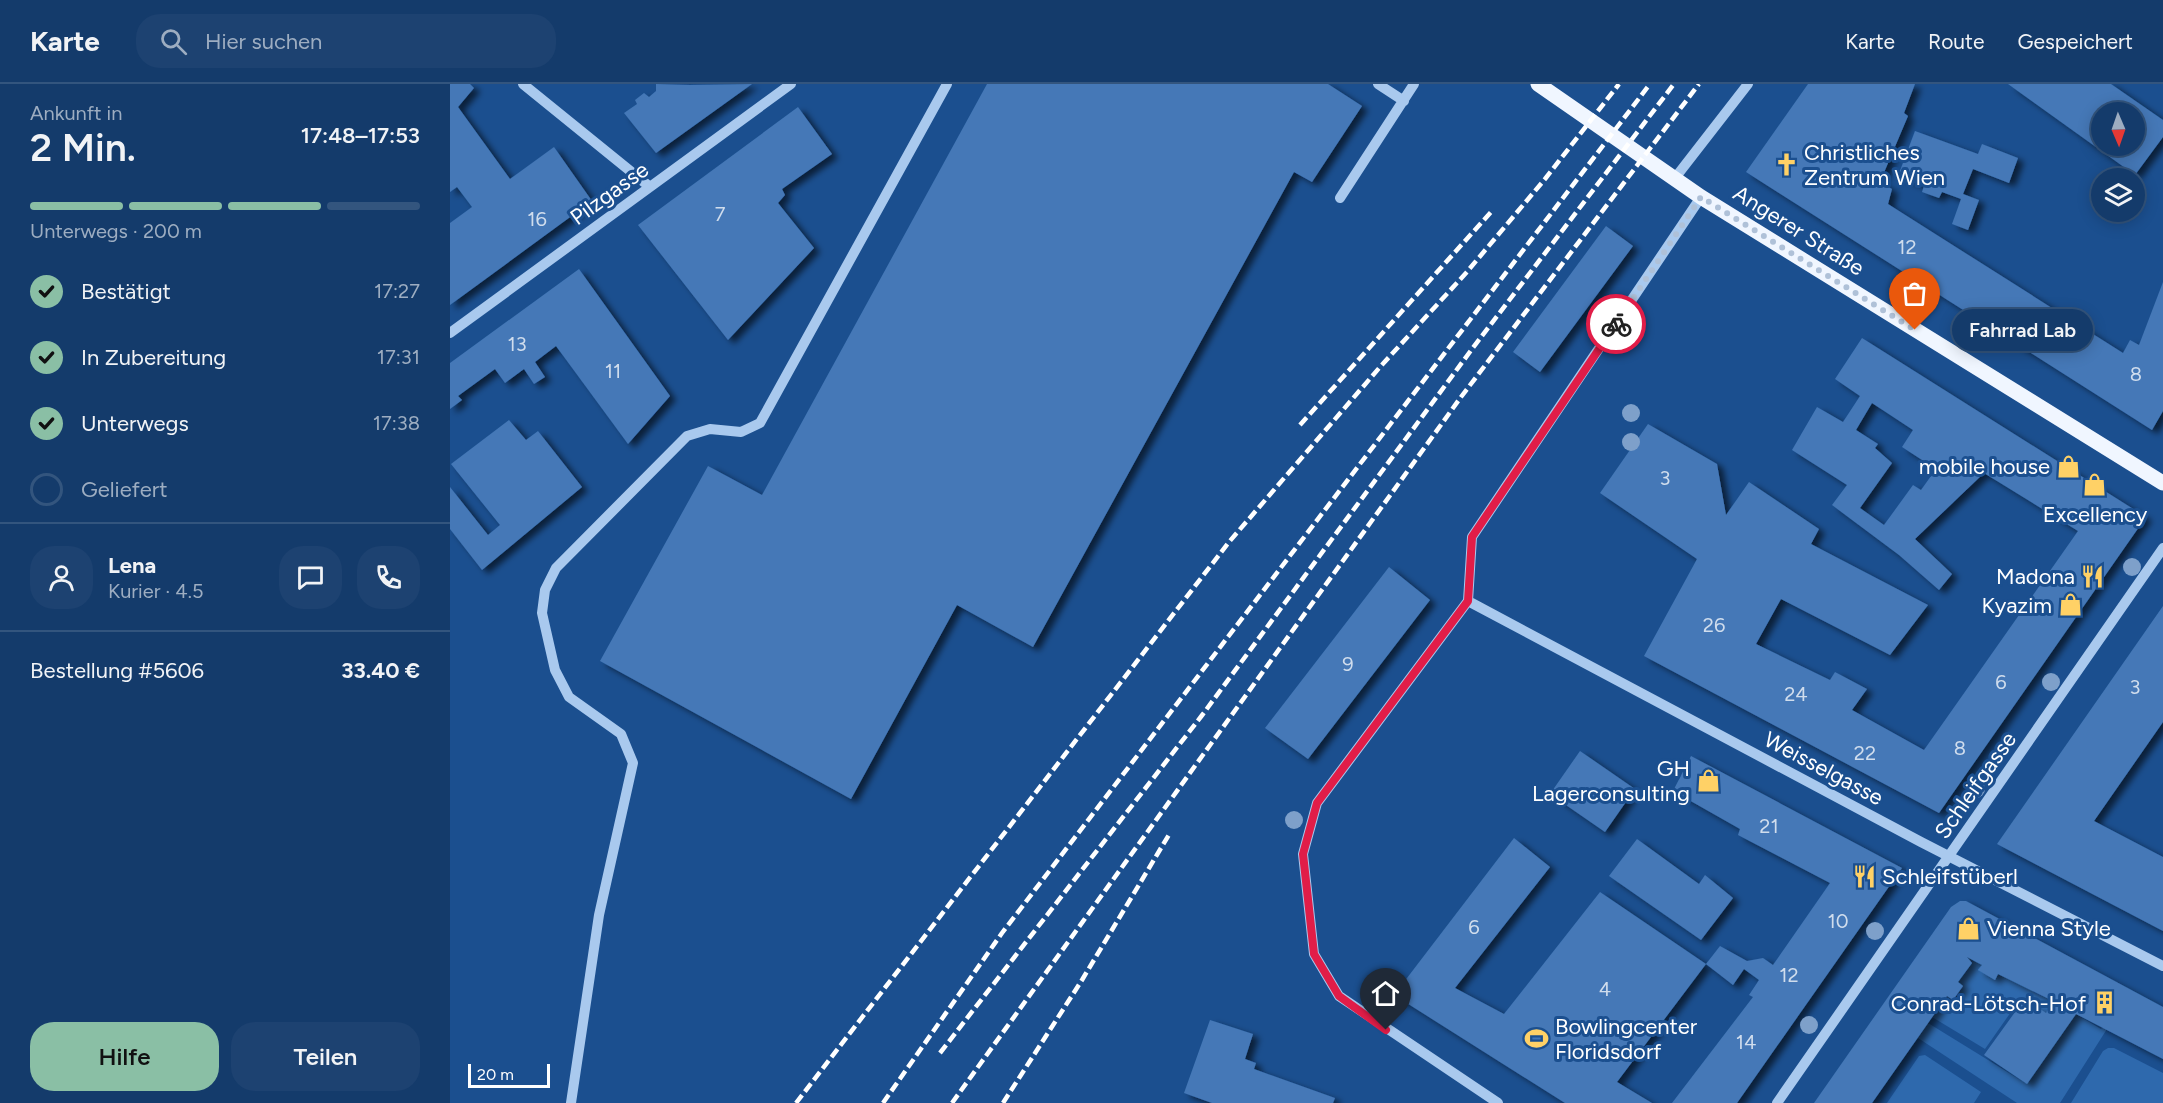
<!DOCTYPE html>
<html lang="de">
<head>
<meta charset="utf-8">
<style>
  body { margin:0; font-family:Figtree,sans-serif; background:#1d4271; color:#f1f3f6; height:100vh; display:flex; flex-direction:column; font-size:22px; white-space:nowrap }
  * { box-sizing:border-box; margin:0 }
  p { font-size:20px; color:#9dadc1 }
  .icon { flex:none; width:33px; height:33px; fill:none; stroke:currentColor; stroke-width:2; stroke-linecap:round; stroke-linejoin:round }
  .map { position:relative; flex:1; overflow:hidden }
  .details { display:flex; flex-direction:column; background:#143b6b; width:450px }
  .details>* { flex:none }
  .needle { width:39px; rotate:178deg }
  .tools { position:absolute; left:1641px; top:18px; display:grid; gap:12px }
  .tools a { display:grid; place-items:center; width:54px; height:54px; border-radius:50%; background:#143b6b; box-shadow:0 3px 15px #0003,0 0 0 2px #33557e; font-size:30px }
  .scale { position:absolute; left:18px; bottom:15px; width:82px; box-sizing:border-box; padding-left:6px; border:3px solid #fff; border-top:0; font-size:16px; line-height:21px; white-space:nowrap; color:#fff; -webkit-text-stroke:4px #1b4f8f; paint-order:stroke }
  .pin { position:absolute; display:grid; place-items:center; width:51px; height:51px; color:#fff; margin:-62px -26px; border-radius:50% 50% 50% 0; rotate:-45deg; box-shadow:0 0 6px #0007 }
  .pin .icon { rotate:45deg }
  .courier { position:absolute; display:grid; place-items:center; width:60px; height:60px; margin:-30px; border:4px solid #e11d48; border-radius:50%; background:#fff; color:#222; box-shadow:0 2px 8px #0007 }
  .bubble { position:absolute; height:42px; border-radius:21px; background:#143b6b; box-shadow:0 3px 15px #0003,0 0 0 2px #33557e; font-size:20px; font-weight:600; line-height:42px; text-align:center }
  .summary em { font-style:normal; font-weight:600 }
  .summary div { display:flex; flex-direction:column-reverse }
  .summary { display:flex; align-items:center; justify-content:space-between; height:102px; padding:0 30px }
  h1 { font-size:39px; font-weight:600; line-height:45px }
  .bar { display:grid; grid-template-columns:repeat(4,1fr); gap:9px 6px; align-content:center; height:72px; padding:0 30px }
  .bar i { height:8px; border-radius:4px; background:#33557e }
  .bar .current { background:#8abfa5 }
  .bar p { grid-column:span 4 }
  .line { display:flex; align-items:center; gap:15px; padding:0 30px; border-top:2px solid #33557e }
  .line div { flex:1 }
  .round { display:grid; place-items:center; flex:none; width:63px; height:63px; border-radius:24px; background:#1d4271 }
  ol { padding:0 30px; list-style:none }
  li { display:flex; align-items:center; gap:18px; height:66px }
  li p { margin-inline-start:auto }
  li .icon { padding:6px; border-radius:50%; background:#8abfa5; color:#111; stroke-width:4 }
  li:last-child { color:#9dadc1 }
  li i { width:33px; height:33px; border:3px solid #33557e; border-radius:50% }
  .cta { display:flex; gap:12px; margin-top:auto; padding:12px 30px }
  .cta a { flex:1; height:69px; border-radius:24px; background:#8abfa5; color:#111; font-size:24px; font-weight:600; line-height:69px; text-align:center }
  .cta a+a { background:#1d4271; color:#f1f3f6 }
  header { display:flex; align-items:center; gap:36px; box-sizing:border-box; height:84px; padding:0 30px; background:#143b6b; border-bottom:2px solid #33557e }
  header strong { font-size:28px }
  nav { display:flex; gap:33px; margin-inline-start:auto; font-size:21px }
  .search { width:420px; height:54px; background:#1d4271; display:flex; align-items:center; gap:15px; box-sizing:border-box; padding:0 21px; border-radius:24px; color:#9dadc1; font-size:22px }
  main { display:flex; flex:1; min-height:0 }
  .map>svg:first-child { display:block }
</style>
</head>
<body>
<header>
<strong>Karte</strong>
<div class="search"><svg class="icon" aria-label="search" viewBox="0 0 24 24"><circle cx="10" cy="10" r="6"/><path d="M15 15l6 6"/></svg>Hier suchen</div>
<nav><a>Karte</a><a>Route</a><a>Gespeichert</a></nav>
</header>
<main>
<section class="details">
<div class="summary"><div><h1>2 Min.</h1><p>Ankunft in</p></div><em>17:48–17:53</em></div>
<div class="bar"><i class="current"></i><i class="current"></i><i class="current"></i><i></i><p>Unterwegs · 200 m</p></div>
<ol>
<li><svg class="icon" aria-label="check" viewBox="0 0 24 24"><path d="M5 12l5 5 9-10"/></svg>Bestätigt<p>17:27</p></li>
<li><svg class="icon" aria-label="check" viewBox="0 0 24 24"><path d="M5 12l5 5 9-10"/></svg>In Zubereitung<p>17:31</p></li>
<li><svg class="icon" aria-label="check" viewBox="0 0 24 24"><path d="M5 12l5 5 9-10"/></svg>Unterwegs<p>17:38</p></li>
<li><i></i>Geliefert</li>
</ol>
<div class="line" style="height:108px"><a class="round"><svg class="icon" aria-label="person" viewBox="0 0 24 24"><circle cx="12" cy="8" r="4"/><path d="M4 21q1-7 8-7t8 7"/></svg></a><div><b>Lena</b><p>Kurier · 4.5</p></div><a class="round"><svg class="icon" aria-label="chat" viewBox="0 0 24 24"><path d="M4 5h16v11H9l-5 4z"/></svg></a><a class="round"><svg class="icon" aria-label="phone" viewBox="0 0 24 24"><path d="M5 4h4l2 5-3 2q2 4 5 5l2-3 5 2v4C11 20 4 13 5 4z"/></svg></a></div>
<div class="line" style="height:78px"><div>Bestellung #5606</div><b>33.40 €</b></div>
<div class="cta"><a>Hilfe</a><a>Teilen</a></div>
</section>
<div class="map">
<svg width="1713" height="1019" viewBox="0 0 1713 1019">
  <defs>
    <filter id="shadow"><feDropShadow dx="6" dy="4" stdDeviation="3" flood-color="#0009"/></filter>
  </defs>
  <rect width="100%" height="100%" fill="#1b4f8f"/>
  <path fill="#2e69ad" d="M1517,873L1532,881L1529,886L1545,895L1548,890L1603,917L1596,929L1589,924L1587,927L1573,917L1568,918L1535,965L1482,933L1497,912L1503,916L1513,902L1508,898L1522,879Z
    M1626,930L1651,945L1653,943L1657,945L1610,1019H1567L1468,954L1478,939L1577,1000Z
    M1658,964H1664L1713,989V1019H1621L1653,967Z
    M1475,971L1531,1008L1524,1019H1437L1469,972Z"/>
  <path fill="#4478b7" fill-rule="evenodd" filter="url(#shadow)" d="M0,0H20L24,4L8,23L60,95L104,63L142,117L0,221V139L22,123L7,103L0,108Z
    M206,0L240,1L302,0L206,69L174,29L187,20L185,16L194,9L199,13L206,7Z
    M537,0H878L912,22L862,98L844,88L583,563L507,521L401,715L150,577L258,382L312,411Z
    M1358,0H1465L1454,29L1458,32L1430,98L1442,105L1438,120L1673,269L1680,256L1689,261L1713,198V327L1702,346L1296,88Z
    M1558,0H1661L1713,36V53L1685,91ZM1652,28H1684V62H1652Z
    M348,23L382,70L332,105L335,111L328,119L364,164L278,256L188,141Z
    M1465,47L1528,70L1532,60L1568,74L1559,99L1523,85L1513,110L1529,116L1518,146L1502,140L1511,115L1492,108L1489,114L1472,108L1474,102L1448,92Z
    M1156,142L1183,162L1090,288L1063,268Z
    M129,185L220,312L178,360L106,262L85,278L95,293L84,300L74,285L55,299L45,285L8,312L12,316L0,325V279Z
    M1412,254L1696,433L1489,729L1194,572L1247,475L1150,409L1198,340L1267,380L1276,431L1299,398L1369,445L1361,460L1478,521L1440,571L1331,515L1306,560L1380,596L1385,588L1417,605L1402,626L1474,666L1628,447L1534,389L1465,455L1502,490L1489,506L1449,471L1382,421L1397,401L1342,366L1367,323L1393,338L1410,312L1385,295ZM1422,319L1463,346L1452,363L1486,385L1471,406L1463,401L1434,441L1410,424L1442,379L1425,364L1428,360L1406,346Z
    M59,336L76,356L88,347L132,403L32,486L0,445V403L38,451L50,441L1,380Z
    M939,483L980,516L858,675L815,644Z
    M1713,522V638L1644,737L1713,773V847L1547,760Z
    M1130,667L1185,705L1155,748L1100,710Z
    M1241,672L1452,784L1287,1019H1222L1303,913L1299,911L1309,896L1294,885L1283,901L1256,880L1167,998L1202,1019H1115L944,911L1064,754L1100,783L1005,904L1054,930L1150,808L1256,880L1270,862L1297,877L1313,874L1323,881L1380,799L1288,751L1290,745L1223,707Z
    M1187,755L1249,800L1255,791L1283,814L1251,856L1159,792Z
    M1510,817H1516L1713,923V975L1626,930L1577,1000L1534,971L1573,917L1587,927L1589,924L1596,929L1603,917L1548,890L1545,896L1528,886L1532,881L1517,873L1522,879L1508,898L1513,902L1503,916L1497,912L1422,1019H1364L1501,823Z
    M760,936L803,950L795,975L806,979L804,985L885,1014L883,1019H762L734,1009Z"/>
  <g fill="none" stroke-linecap="round" stroke-linejoin="round">
    <path stroke="#a9c9ee" stroke-width="10" d="M73,0L200,103
      M928,0L954,17
      M1225,94L1298,0
      M890,114L964,0
      M0,249L341,0
      M1018,517L1471,758L1713,882
      M121,1019L149,831L183,679L171,650L119,613L105,586L92,529L95,506L106,484L237,352L260,345L291,348L310,339L497,0
      M1048,1019L889,912L864,870L853,770L867,719L1018,517L1022,453L1251,113
      M1327,1019L1713,464"/>
    <path stroke="#f0f6ff" stroke-width="15" d="M1088,0L1251,113L1713,399"/>
    <path stroke="#fff" stroke-width="4.5" stroke-dasharray="10 4.5" stroke-linecap="butt" d="M850,341L1041,128
      M490,969L753,630L1022,265L1224,0
      M346,1019L779,458L930,283L1016,189L1095,95L1169,0
      M433,1019L552,849L1200,0
      M502,1019L1011,313L1249,0
      M553,1019L632,896L720,749"/>
  </g>
  <g fill="#7ea0ca">
    <circle cx="1181" cy="329" r="9"/>
    <circle cx="1181" cy="358" r="9"/>
    <circle cx="1682" cy="483" r="9"/>
    <circle cx="1601" cy="598" r="9"/>
    <circle cx="1526" cy="705" r="9"/>
    <circle cx="844" cy="736" r="9"/>
    <circle cx="1425" cy="847" r="9"/>
    <circle cx="1359" cy="941" r="9"/>
  </g>
  <g fill="none" stroke-linecap="round" stroke-linejoin="round">
    <path stroke="#afc1d8" stroke-width="6" stroke-dasharray="0 10.8" d="M1166,240L1251,113L1465,246"/>
    <path stroke="#e11d48" stroke-width="8" d="M936,946L889,912L864,870L853,770L867,719L1018,517L1022,453L1166,240"/>
  </g>
  <defs>
    <symbol id="church-bare" viewBox="-9 -9 18 18"><path d="M-1.2-6h2.4v3.5h3.3v2.4h-3.3V6h-2.4V-.1h-3.3v-2.4h3.3Z" fill="#ffd166" stroke="#1b4f8f" stroke-width="2.5" paint-order="stroke"/></symbol>
    <symbol id="shop-bare" viewBox="-9 -9 18 18"><path d="M-5-2.5h2.3a2.7 3.5 0 0 1 5.4 0H5L5.5 6h-11ZM-1.5-2.5h3a1.5 2.3 0 0 0-3 0Z" fill="#ffd166" stroke="#1b4f8f" stroke-width="2.5" paint-order="stroke"/></symbol>
    <symbol id="restaurant-bare" viewBox="-9 -9 18 18"><path d="M-5-6h1v4h1v-4h1v4h1v-4h1v5L-1.5 .5V6h-2V.5L-5-1ZM5-6V6H3V1.5H1.5Q1.5-4 5-6Z" fill="#ffd166" stroke="#1b4f8f" stroke-width="2.5" paint-order="stroke"/></symbol>
    <symbol id="building-bare" viewBox="-9 -9 18 18"><path d="M-4-6H4V6H1V3H-1V6H-4ZM-2.5-4.3h1.7v1.8h-1.7ZM.8-4.3h1.7v1.8H.8ZM-2.5-1h1.7V.8h-1.7ZM.8-1h1.7V.8H.8Z" fill="#ffd166" stroke="#1b4f8f" stroke-width="2.5" paint-order="stroke"/></symbol>
    <symbol id="stadium-bare" viewBox="-9 -9 18 18"><path d="M0-5a6.5 5 0 1 0 0 10a6.5 5 0 1 0 0-10ZM-3.5-1.8h7v3.6h-7Z" fill="#ffd166" stroke="#1b4f8f" stroke-width="2.5" paint-order="stroke"/></symbol>
  </defs>
  <g fill-rule="evenodd">
    <use href="#church-bare" x="1320" y="64" width="33" height="33"/>
    <use href="#shop-bare" x="1602" y="366" width="33" height="33"/>
    <use href="#shop-bare" x="1628" y="384" width="33" height="33"/>
    <use href="#restaurant-bare" x="1626" y="476" width="33" height="33"/>
    <use href="#shop-bare" x="1604" y="504" width="33" height="33"/>
    <use href="#shop-bare" x="1242" y="680" width="33" height="33"/>
    <use href="#restaurant-bare" x="1398" y="776" width="33" height="33"/>
    <use href="#shop-bare" x="1502" y="828" width="33" height="33"/>
    <use href="#building-bare" x="1638" y="902" width="33" height="33"/>
    <use href="#stadium-bare" x="1070" y="938" width="33" height="33"/>
  </g>
  <g text-anchor="middle" stroke-width="6" stroke-linejoin="round" paint-order="stroke">
    <g font-size="20" fill="#d0dded">
      <text x="270" y="137">7</text>
      <text x="87" y="142">16</text>
      <text x="1457" y="170">12</text>
      <text x="67" y="267">13</text>
      <text x="163" y="294">11</text>
      <text x="1686" y="297">8</text>
      <text x="1215" y="401">3</text>
      <text x="1264" y="548">26</text>
      <text x="898" y="587">9</text>
      <text x="1551" y="605">6</text>
      <text x="1685" y="610">3</text>
      <text x="1346" y="617">24</text>
      <text x="1510" y="671">8</text>
      <text x="1415" y="676">22</text>
      <text x="1319" y="749">21</text>
      <text x="1388" y="844">10</text>
      <text x="1024" y="850">6</text>
      <text x="1339" y="898">12</text>
      <text x="1155" y="912">4</text>
      <text x="1296" y="965">14</text>
    </g>
    <g font-size="22" fill="#fff" stroke="#1b4f8f" text-anchor="end">
      <text x="1354" y="76" text-anchor="start">Christliches<tspan x="1354" dy="25">Zentrum Wien</tspan></text>
      <text x="1600" y="390">mobile house</text>
      <text x="1645" y="438" text-anchor="middle">Excellency</text>
      <text x="1625" y="500">Madona</text>
      <text x="1602" y="529">Kyazim</text>
      <text x="1240" y="692">GH<tspan x="1240" dy="25">Lagerconsulting</tspan></text>
      <text x="1432" y="800" text-anchor="start">Schleifstüberl</text>
      <text x="1537" y="852" text-anchor="start">Vienna Style</text>
      <text x="1636" y="927">Conrad-Lötsch-Hof</text>
      <text x="1105" y="950" text-anchor="start">Bowlingcenter<tspan x="1105" dy="25">Floridsdorf</tspan></text>
    </g>
    <g font-size="22" fill="#fff" stroke="#1b4f8f">
      <text transform="translate(159 109) rotate(-36)" y="8">Pilzgasse</text>
      <text transform="translate(1349 146) rotate(32)" y="8">Angerer Straße</text>
      <text transform="translate(1374 684) rotate(28)" y="8">Weisselgasse</text>
      <text transform="translate(1525 701) rotate(-55)" y="8">Schleifgasse</text>
    </g>
  </g>
</svg>
<div class="tools">
<a><svg class="needle" viewBox="-14 -14 28 28"><path d="M0-13l5 13h-10z" fill="#e53935"/><path d="M0 13l5-13h-10z" fill="#9dadc1"/></svg></a>
<a><svg class="icon" aria-label="layers" viewBox="0 0 24 24"><path d="M12 4l9 5-9 5-9-5zM3 14l9 5 9-5"/></svg></a>
</div>
<div class="scale">20 m</div>
<div class="pin" style="left:1465px;top:246px;background:#ea580c"><svg class="icon" aria-label="bag" viewBox="0 0 24 24"><path d="M5 8h14l-1 12H6zM9 8a3 3 0 0 1 6 0"/></svg></div>
<div class="pin" style="left:936px;top:946px;background:#1f2937"><svg class="icon" aria-label="home" viewBox="0 0 24 24"><path d="M3 11l9-7 9 7M6 9v11h12V9"/></svg></div>
<div class="courier" style="left:1166px;top:240px"><svg class="icon" aria-label="bike" viewBox="0 0 24 24"><circle cx="6" cy="16" r="4"/><circle cx="18" cy="16" r="4"/><path d="M6 16l4-8h5l3 8M10 8l3 8H6M13 5h3"/></svg></div>
<div class="bubble" style="left:1502px;top:225px;width:141px">Fahrrad Lab</div>
</div>
</main>
</body>
</html>
